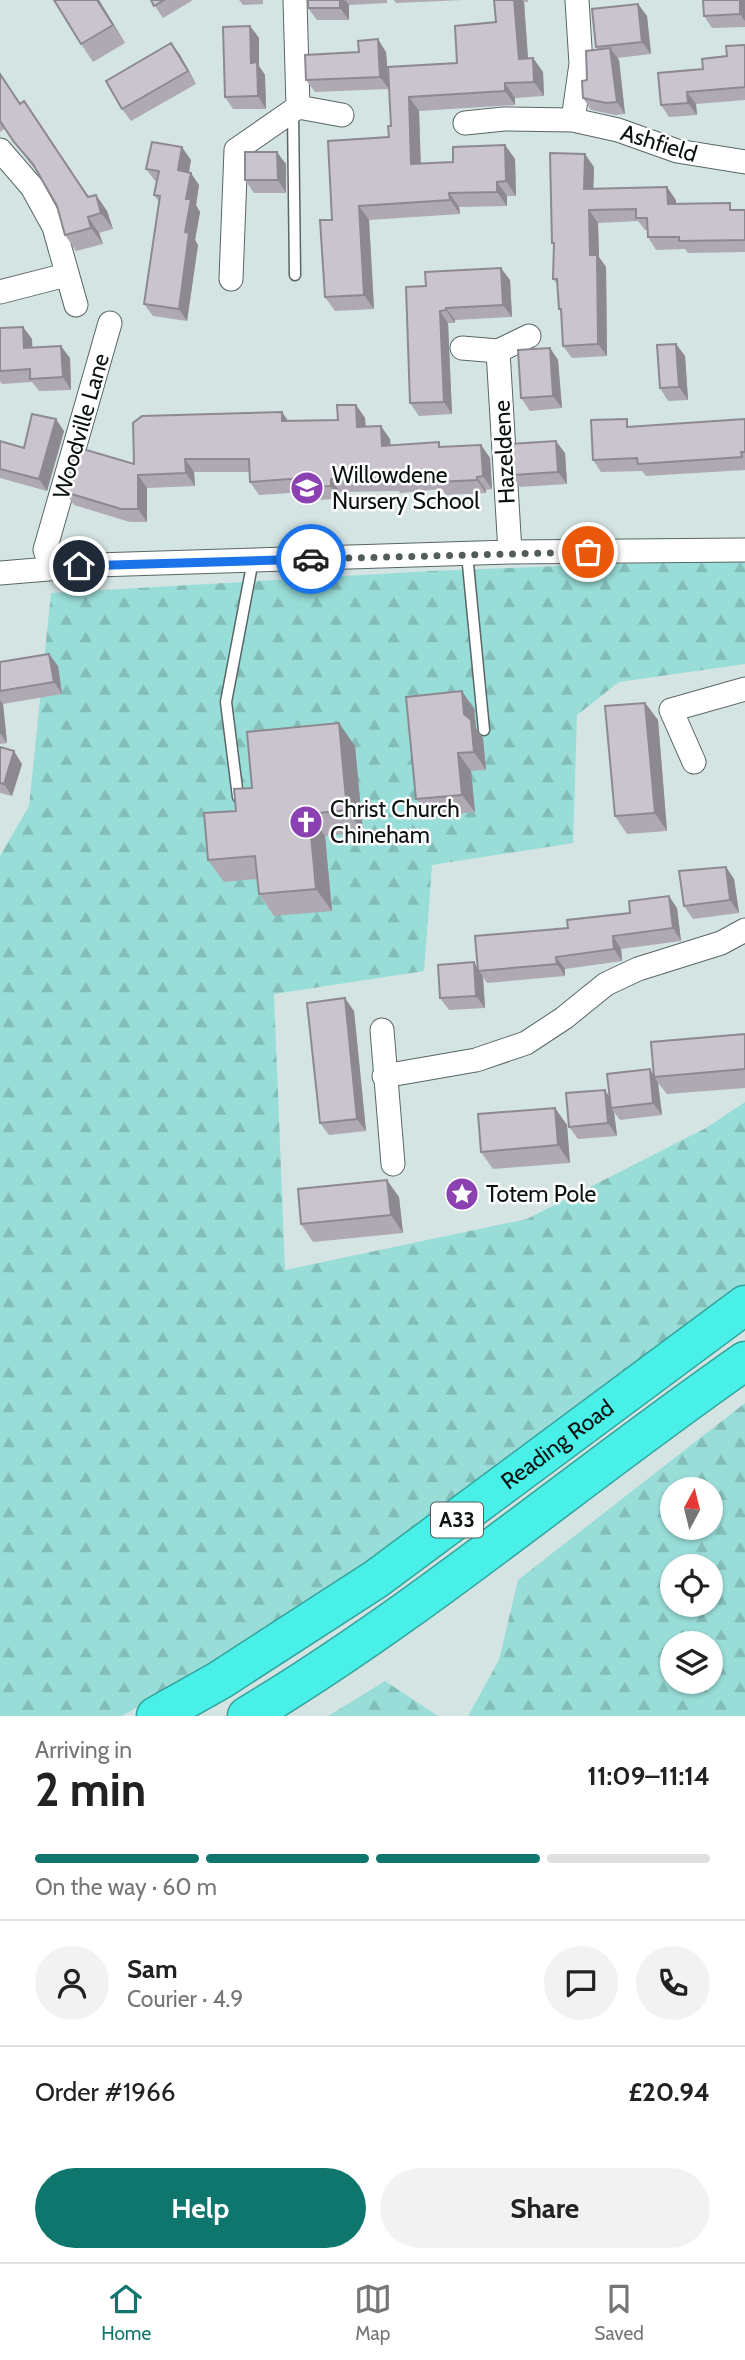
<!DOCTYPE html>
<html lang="en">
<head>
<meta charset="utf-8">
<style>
  body { margin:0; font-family:Cabin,sans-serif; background:#f2f2f2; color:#222; height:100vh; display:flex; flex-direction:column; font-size:26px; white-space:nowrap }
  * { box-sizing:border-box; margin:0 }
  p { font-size:23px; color:#767676 }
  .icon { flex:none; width:38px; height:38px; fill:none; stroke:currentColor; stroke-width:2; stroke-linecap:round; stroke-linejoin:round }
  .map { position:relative; height:1716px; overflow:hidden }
  .details { display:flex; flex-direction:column; background:#fff; flex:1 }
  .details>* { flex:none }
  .needle { width:46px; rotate:7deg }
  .buttons { position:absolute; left:660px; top:1477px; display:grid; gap:14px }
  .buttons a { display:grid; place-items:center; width:63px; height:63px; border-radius:50%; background:#fff; box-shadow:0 2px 5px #0004; font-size:35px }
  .pin { position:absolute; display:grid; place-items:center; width:60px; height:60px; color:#fff; margin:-30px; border:4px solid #fff; border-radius:50%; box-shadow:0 2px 7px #0007 }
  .courier { position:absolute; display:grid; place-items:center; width:70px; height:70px; margin:-35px; border:5px solid #1a73e8; border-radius:50%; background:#fff; color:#222; box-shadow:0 2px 9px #0007 }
  .headline em { font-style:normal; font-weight:700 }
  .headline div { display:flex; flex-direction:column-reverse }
  .headline { display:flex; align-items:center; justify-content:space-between; height:119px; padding:0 35px }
  h1 { font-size:46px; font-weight:700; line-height:52px }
  .bar { display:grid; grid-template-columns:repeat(4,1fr); gap:10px 7px; align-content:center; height:84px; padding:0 35px }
  .bar i { height:9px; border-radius:5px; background:#e0e0e0 }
  .bar .on { background:#0f766e }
  .bar p { grid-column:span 4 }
  .line { display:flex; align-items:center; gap:18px; padding:0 35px; border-top:2px solid #e0e0e0 }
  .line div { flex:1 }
  .round { display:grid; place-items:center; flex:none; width:74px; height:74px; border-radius:37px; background:#f2f2f2 }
  .button { display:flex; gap:14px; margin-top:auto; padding:14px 35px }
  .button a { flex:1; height:80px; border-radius:42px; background:#0f766e; color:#fff; font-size:28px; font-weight:700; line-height:80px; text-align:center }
  .button a+a { background:#f2f2f2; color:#222 }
  .tabs { display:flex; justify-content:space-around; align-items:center; height:98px; border-top:2px solid #e0e0e0; background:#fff; font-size:19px; color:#767676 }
  .tabs a { display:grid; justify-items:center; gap:4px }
  .tabs .on { color:#0f766e }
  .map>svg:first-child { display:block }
</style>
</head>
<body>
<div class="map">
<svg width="745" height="1716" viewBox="0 0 745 1716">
  <defs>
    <pattern id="forest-firs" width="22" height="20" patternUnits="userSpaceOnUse" patternTransform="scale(1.75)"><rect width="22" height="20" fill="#99ddd8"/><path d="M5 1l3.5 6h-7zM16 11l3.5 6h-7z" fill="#83bdb8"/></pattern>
  </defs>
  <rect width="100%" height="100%" fill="#d4e4e3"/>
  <path fill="url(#forest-firs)" fill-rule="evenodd" d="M745,559V664L619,682L577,715L573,843L432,865L424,971L274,994L285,1270L527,1219L706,1128L745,1102V1287L359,1580L122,1716H0V856L29,806L51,593L431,571Z
    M745,1403V1716H468L499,1660L518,1580ZM710,1489V1528H672V1489ZM710,1566V1605H672V1566ZM710,1643V1682H672V1643Z
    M385,1681L438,1716H328Z"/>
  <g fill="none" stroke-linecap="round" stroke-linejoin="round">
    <defs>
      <path id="lane" d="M293,111L295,275
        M467,554L484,730
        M238,797L226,702L253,560"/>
      <path id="street" d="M295,0L298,107
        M573,120L581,64L577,0
        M465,123L504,119L573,120L618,130L677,151L745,162
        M0,150L32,187L54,227L76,305
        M231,279L236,150L298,107L342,115
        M0,292L66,275
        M462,348L498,351L529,336
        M498,351L510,552
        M52,568L45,550L110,323
        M0,573L96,565L510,552L745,550
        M694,762L671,710L745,689
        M382,1030L393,1164
        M384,1076L476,1060L526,1043L564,1018L606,984L638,969L721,943L745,930"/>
      <g id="highway">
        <path id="s1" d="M156,1716L220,1680L376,1579L745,1305"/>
        <path d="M247,1716C422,1611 577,1478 745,1361"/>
      </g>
    </defs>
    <use href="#lane" stroke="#586665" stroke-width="13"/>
    <use href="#street" stroke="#586665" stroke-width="25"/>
    <use href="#highway" stroke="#34a29d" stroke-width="41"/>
    <use href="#lane" stroke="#fff" stroke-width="10"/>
    <use href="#street" stroke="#fff" stroke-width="23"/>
    <use href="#highway" stroke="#49f0e8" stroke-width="38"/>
  </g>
  <path fill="#aea9b2" d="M99,0L125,43L93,62L81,44Z
    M151,0H193L163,18Z
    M239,0H263V4L243,5Z
    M308,0H387V3L349,5V20H317L308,8Z
    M394,0H463L396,3Z
    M494,0H528V2H524L528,58H533L543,72L544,96L515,98V105L419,111L421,164L453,162L505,145L515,159L516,196H507V206L459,207L460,214L369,220L374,309L335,311L325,297L332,220L389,137L391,126L388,67L457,63L496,22Z
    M745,0V27L712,28L704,16Z
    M638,4L647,16L651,54L617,58L619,60L625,114L615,115L591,110L583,98L587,80L598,49L596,47Z
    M250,26L259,38V66L265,75L266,109H233L225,97Z
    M171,43L180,55L196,84L131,121L122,109Z
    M745,45V100L696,104L697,115L669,117L661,105L703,69L727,56Z
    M386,52L389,89L315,92L306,80Z
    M0,73L20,103L89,197L96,195L107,211L113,229L99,233L103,244L76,251L65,235L57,206L38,173L26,158L5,128L0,132Z
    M191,160L189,172L199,185L196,205L200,212L195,240L198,245L187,321L153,316L144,304L159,202L154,195L157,181H155L146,169Z
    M286,164V193H254L245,180Z
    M594,167L593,189L676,200V204L745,210V252L688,253L685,249L656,250L648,237L647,230H645L638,221L598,223L599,257L606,267L607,356L572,358L563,346L562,313L559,309L558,285L553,279L554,246L552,243Z
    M510,280L512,317L455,320V323H448L452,414L419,416L410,403L406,287Z
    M23,327L32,339V347L70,358L71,390L39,391L32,382L2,384L0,381V328Z
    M676,344L685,356L688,400L668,401L660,388Z
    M550,348L558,360L562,408L530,411L521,398Z
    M356,405L365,418L366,427L390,439L391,446L442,447L481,445L490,458L492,489L486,490V493L446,495L442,489L400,493L399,491L340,492V499L311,500L305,492L259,495L250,482V472H194L195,486L147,488V522H130L74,505L65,492L134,464L288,421L338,420Z
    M745,419V470L646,476L642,471L601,472L593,460L633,427Z
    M64,431L47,491L0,478V441L24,448Z
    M565,453L567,484L520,487L512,475Z
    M0,661L58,666L62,694L3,704L7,743L0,744Z
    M645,703L658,720L667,831L627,834L615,816Z
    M474,709L476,728L483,738L486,770L471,771L475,812L429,817L416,799Z
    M355,746L363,832L325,836L332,911L274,916L259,894L257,879L224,882L208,860L236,811L252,788Z
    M0,747L22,764L12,796L0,793Z
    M726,867L734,879L739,913L693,919L684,906Z
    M677,908L681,941L621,949L622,961L565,969V976L487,983L483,977L485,1008L449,1010L440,998L478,968L568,928Z
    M354,1011L366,1131L329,1135L320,1123Z
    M745,1034V1088L667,1094L658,1083L662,1115L620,1120L614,1112L617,1136L578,1139L569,1127L650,1069L654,1076Z
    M555,1108L567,1125L570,1163L493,1169L481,1152Z
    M399,1197L403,1233L313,1242L301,1224Z"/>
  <path fill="#8d8991" d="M97,0H99L125,43L113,25Z
    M340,0H345L349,5V20L340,8Z
    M514,0H522L524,2L529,73L519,59Z
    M740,0H745V21L740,14Z
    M638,4L647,16L651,54L642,42Z
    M250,26L259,38V66L265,75L266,109L258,96L251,63Z
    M378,39L386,52L389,89L380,77Z
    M171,43L180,55L196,84L188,71Z
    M610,48L619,60L625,114L617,102Z
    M533,58L543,72L544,96L534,82Z
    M505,83L515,98V105L505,91Z
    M687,92L696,104L697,115L688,103Z
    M409,97L419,111L421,179L411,164Z
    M505,145L515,159L516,196L506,181Z
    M182,147L191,160L187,182L178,170Z
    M277,152L286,164V193L278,180Z
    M585,154L594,167L593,201L584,189Z
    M191,173L199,185L196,205L200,212L195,240L198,245L187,321L179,309L186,199Z
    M497,182L507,196V206L497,192Z
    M667,187L676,200V217L668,204Z
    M449,193L459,207L460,214L450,200Z
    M96,195L107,211L113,229L101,213Z
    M359,206L369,220L374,309L364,295Z
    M589,210L598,223L599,257L606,267L607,356L598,344L590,255Z
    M88,217L99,233L103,244L91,228Z
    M501,268L510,280L512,317L503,305Z
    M446,308L455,320V323L446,310Z
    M440,311L448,323L452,414L444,402Z
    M23,327L32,339L33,360L24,348Z
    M676,344L685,356L688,400L679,387Z
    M61,346L70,358L71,390L63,377Z
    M550,348L558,360L562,408L553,396Z
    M356,405L365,418L366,440L357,427Z
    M282,412L291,425L282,421Z
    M56,419L64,431L47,491L39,479Z
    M381,426L390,439L391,459L382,446Z
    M556,441L565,453L567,484L558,472Z
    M481,445L490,458L492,489L483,476Z
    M185,459L194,472L195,486L186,473Z
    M138,475L147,488V522L138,509Z
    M477,477L486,490V493L477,480Z
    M331,479L340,492V499L331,486Z
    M49,654L58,666L62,694L54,682Z
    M462,691L474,709L476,728L483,738L486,770L474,752L464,714Z
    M0,700L3,704L7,743L0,733Z
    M645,703L658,720L667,831L655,813Z
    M339,723L355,746L363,832L347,810Z
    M14,751L22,764L12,796L4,784Z
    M458,753L471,771L475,812L462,795Z
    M309,814L325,836L332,911L316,889Z
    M726,867L734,879L739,913L730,900Z
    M669,896L677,908L681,941L673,928Z
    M613,936L621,949L622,961L614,949Z
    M556,957L565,969V976L557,964Z
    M474,962L483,977L485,1008L476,996Z
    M345,998L354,1011L366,1131L357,1119Z
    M650,1069L658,1083L662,1115L653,1103Z
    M605,1090L613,1102L611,1108L614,1112L617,1136L608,1123Z
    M555,1108L567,1125L570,1163L558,1145Z
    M387,1180L399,1197L403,1233L391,1215Z"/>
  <path fill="#cac4cf" stroke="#8d8991" stroke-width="2" d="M54,0H97L113,25L81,44Z
    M151,0H164L154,6Z
    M308,0H340V8H308Z
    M494,0H514L519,59L533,58L534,82L505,83V91L409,97L411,164L453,162V147L505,145L506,181L497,182V192L449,193L450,200L359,206L364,295L325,297L320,220H332L328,141L389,137L388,126H391L388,67L457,63L455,26L496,22Z
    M703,0H740V14L704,16Z
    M638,4L642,42L596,47L592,9Z
    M250,26L251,63L257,62L258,96L225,97L223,27Z
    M378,39L380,77L306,80L305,55L359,52L358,41Z
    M171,43L188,71L122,109L106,81Z
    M745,45V87L687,92L688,103L661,105L658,73L703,69L702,59L727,56L726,46Z
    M610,48L617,102L606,103L583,98L582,81L587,80L586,51Z
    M0,74L20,104L24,101L88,197L96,195L101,213L88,217L91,228L65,235L57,206L33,164L14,142L0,121Z
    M152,142L182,147L178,170L191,173L186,199H191L185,232L189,233L179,309L144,304L160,196L154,195L159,171L146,169Z
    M245,152H277L278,180H245Z
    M550,153L585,154L584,189L667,187L668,204L730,203V210H745V240L679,241V237H648L647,218H636V209L589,210L590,255H597L598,344L563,346L561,309H559L557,279H553L554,243H552Z
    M501,268L503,305L446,308V310L440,311L444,402L410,403L406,287L426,286L425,272Z
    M23,327L24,348L61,346L63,377L30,379V369L0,371V328Z
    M676,344L679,387L660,388L657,345Z
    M550,348L553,396L521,398L518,350Z
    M337,405H356L357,427L381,426L382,446L439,442V447L481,445L483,476L477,477V480L437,482V476L391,480V478L331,479V486L301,487V478L250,482L249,459H185L186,473L138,475V509H121L65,492L76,447L134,464L133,423L142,416L282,412V421L338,420Z
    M32,414L56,419L39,479L0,469V441L24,448Z
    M627,419V427L745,419V452H741L742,457L638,464L637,458L593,460L591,420Z
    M556,441L558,472L512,475L510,444Z
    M49,654L54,682L0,691V662Z
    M462,691L464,714L471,720L474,752L458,753L462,795L416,799L406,697Z
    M645,703L655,813L615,816L605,706Z
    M339,723L347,810L309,814L316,889L259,894L255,856L208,860L204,813L236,811L234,789L252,788L247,732Z
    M0,747L14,751L4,784L0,783Z
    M726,867L730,900L684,906L679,871Z
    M669,896L673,928L613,936L614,949L556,957L557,964L478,971L475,936L568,928L567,920L630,913L629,901Z
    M474,962L476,996L440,998L438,965Z
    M345,998L357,1119L320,1123L307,1003Z
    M745,1034V1069L654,1077L651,1042Z
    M650,1069L653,1103L611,1108L607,1074Z
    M605,1090L608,1123L569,1127L566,1093Z
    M555,1108L558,1145L481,1152L478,1114Z
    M387,1180L391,1215L301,1224L298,1189Z"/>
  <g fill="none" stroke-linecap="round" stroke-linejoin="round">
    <path stroke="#525c5b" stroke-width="7" stroke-dasharray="0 12.6" d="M311,559L588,552"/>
    <path stroke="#1a73e8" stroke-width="9" d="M79,566L311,559"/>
  </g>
  <defs>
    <symbol id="school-disc" viewBox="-11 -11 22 22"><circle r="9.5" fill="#8c41b3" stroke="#fff"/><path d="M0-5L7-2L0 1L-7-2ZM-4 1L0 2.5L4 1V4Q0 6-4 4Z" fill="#fff"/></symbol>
    <symbol id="church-disc" viewBox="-11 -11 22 22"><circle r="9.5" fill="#8c41b3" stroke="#fff"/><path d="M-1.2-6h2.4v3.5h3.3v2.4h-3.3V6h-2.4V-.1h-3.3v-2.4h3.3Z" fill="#fff"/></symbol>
    <symbol id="sight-disc" viewBox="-11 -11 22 22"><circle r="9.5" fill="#8c41b3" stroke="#fff"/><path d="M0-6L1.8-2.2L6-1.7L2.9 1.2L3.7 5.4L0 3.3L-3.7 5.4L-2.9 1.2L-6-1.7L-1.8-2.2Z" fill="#fff"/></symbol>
  </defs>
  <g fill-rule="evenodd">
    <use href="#school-disc" x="288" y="469" width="38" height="38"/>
    <use href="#church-disc" x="287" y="803" width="38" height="38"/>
    <use href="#sight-disc" x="443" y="1175" width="38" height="38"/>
  </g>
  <g text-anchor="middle" stroke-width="5" stroke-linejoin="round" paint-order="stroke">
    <rect fill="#fff" stroke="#555959" stroke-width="2" x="431" y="1502.5" width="52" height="35" rx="5"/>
    <g font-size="21" font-weight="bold" fill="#0c1212">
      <text x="457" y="1527">A33</text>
    </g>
    <g font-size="23" fill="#0c1212" stroke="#fff">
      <text transform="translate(659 143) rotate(17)" y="8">Ashfield</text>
      <text transform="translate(81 426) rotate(-74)" y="8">Woodville Lane</text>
      <text transform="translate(504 452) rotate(-93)" y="8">Hazeldene</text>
      <text dy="8" stroke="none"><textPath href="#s1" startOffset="485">Reading Road</textPath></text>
    </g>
    <g font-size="23" fill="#0c1212" stroke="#fff" text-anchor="start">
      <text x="332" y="483">Willowdene<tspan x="332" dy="26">Nursery School</tspan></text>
      <text x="330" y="817">Christ Church<tspan x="330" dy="26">Chineham</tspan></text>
      <text x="486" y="1202">Totem Pole</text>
    </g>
  </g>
</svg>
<div class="buttons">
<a><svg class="needle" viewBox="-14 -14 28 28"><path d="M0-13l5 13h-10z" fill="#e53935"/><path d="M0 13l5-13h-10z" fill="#767676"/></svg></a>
<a><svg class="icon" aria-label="locate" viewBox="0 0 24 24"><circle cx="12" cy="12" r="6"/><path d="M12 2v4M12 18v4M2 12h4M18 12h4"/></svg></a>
<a><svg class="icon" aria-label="layers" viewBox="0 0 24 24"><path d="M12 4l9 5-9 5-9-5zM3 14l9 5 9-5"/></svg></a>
</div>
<div class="pin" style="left:588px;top:552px;background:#ea580c"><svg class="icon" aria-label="bag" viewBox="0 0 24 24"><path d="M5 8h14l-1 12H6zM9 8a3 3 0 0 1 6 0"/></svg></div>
<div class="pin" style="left:79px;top:566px;background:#1f2937"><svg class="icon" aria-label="home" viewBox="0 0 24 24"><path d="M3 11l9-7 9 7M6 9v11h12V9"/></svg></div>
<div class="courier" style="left:311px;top:559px"><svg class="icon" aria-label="car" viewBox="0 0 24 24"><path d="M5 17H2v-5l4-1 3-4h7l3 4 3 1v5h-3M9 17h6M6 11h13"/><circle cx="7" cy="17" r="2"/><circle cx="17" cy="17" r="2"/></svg></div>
</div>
<section class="details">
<div class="headline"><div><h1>2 min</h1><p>Arriving in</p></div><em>11:09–11:14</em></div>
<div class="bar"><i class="on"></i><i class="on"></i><i class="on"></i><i></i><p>On the way · 60 m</p></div>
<div class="line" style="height:126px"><a class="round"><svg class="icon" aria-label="person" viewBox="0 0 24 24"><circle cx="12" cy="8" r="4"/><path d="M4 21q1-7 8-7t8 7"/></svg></a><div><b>Sam</b><p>Courier · 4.9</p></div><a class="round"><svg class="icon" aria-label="chat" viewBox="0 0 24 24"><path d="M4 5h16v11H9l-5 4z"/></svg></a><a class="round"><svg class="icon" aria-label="phone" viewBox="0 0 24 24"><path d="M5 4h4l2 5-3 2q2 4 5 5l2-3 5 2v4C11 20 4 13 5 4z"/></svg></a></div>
<div class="line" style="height:91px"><div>Order #1966</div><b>£20.94</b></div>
<div class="button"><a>Help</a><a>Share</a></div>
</section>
<nav class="tabs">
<a class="on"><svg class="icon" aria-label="home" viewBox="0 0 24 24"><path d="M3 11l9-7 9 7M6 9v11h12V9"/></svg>Home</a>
<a><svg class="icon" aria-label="map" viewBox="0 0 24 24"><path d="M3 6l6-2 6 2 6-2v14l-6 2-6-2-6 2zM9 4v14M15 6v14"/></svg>Map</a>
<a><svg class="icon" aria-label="saved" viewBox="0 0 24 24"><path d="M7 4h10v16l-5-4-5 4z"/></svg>Saved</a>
</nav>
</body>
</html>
